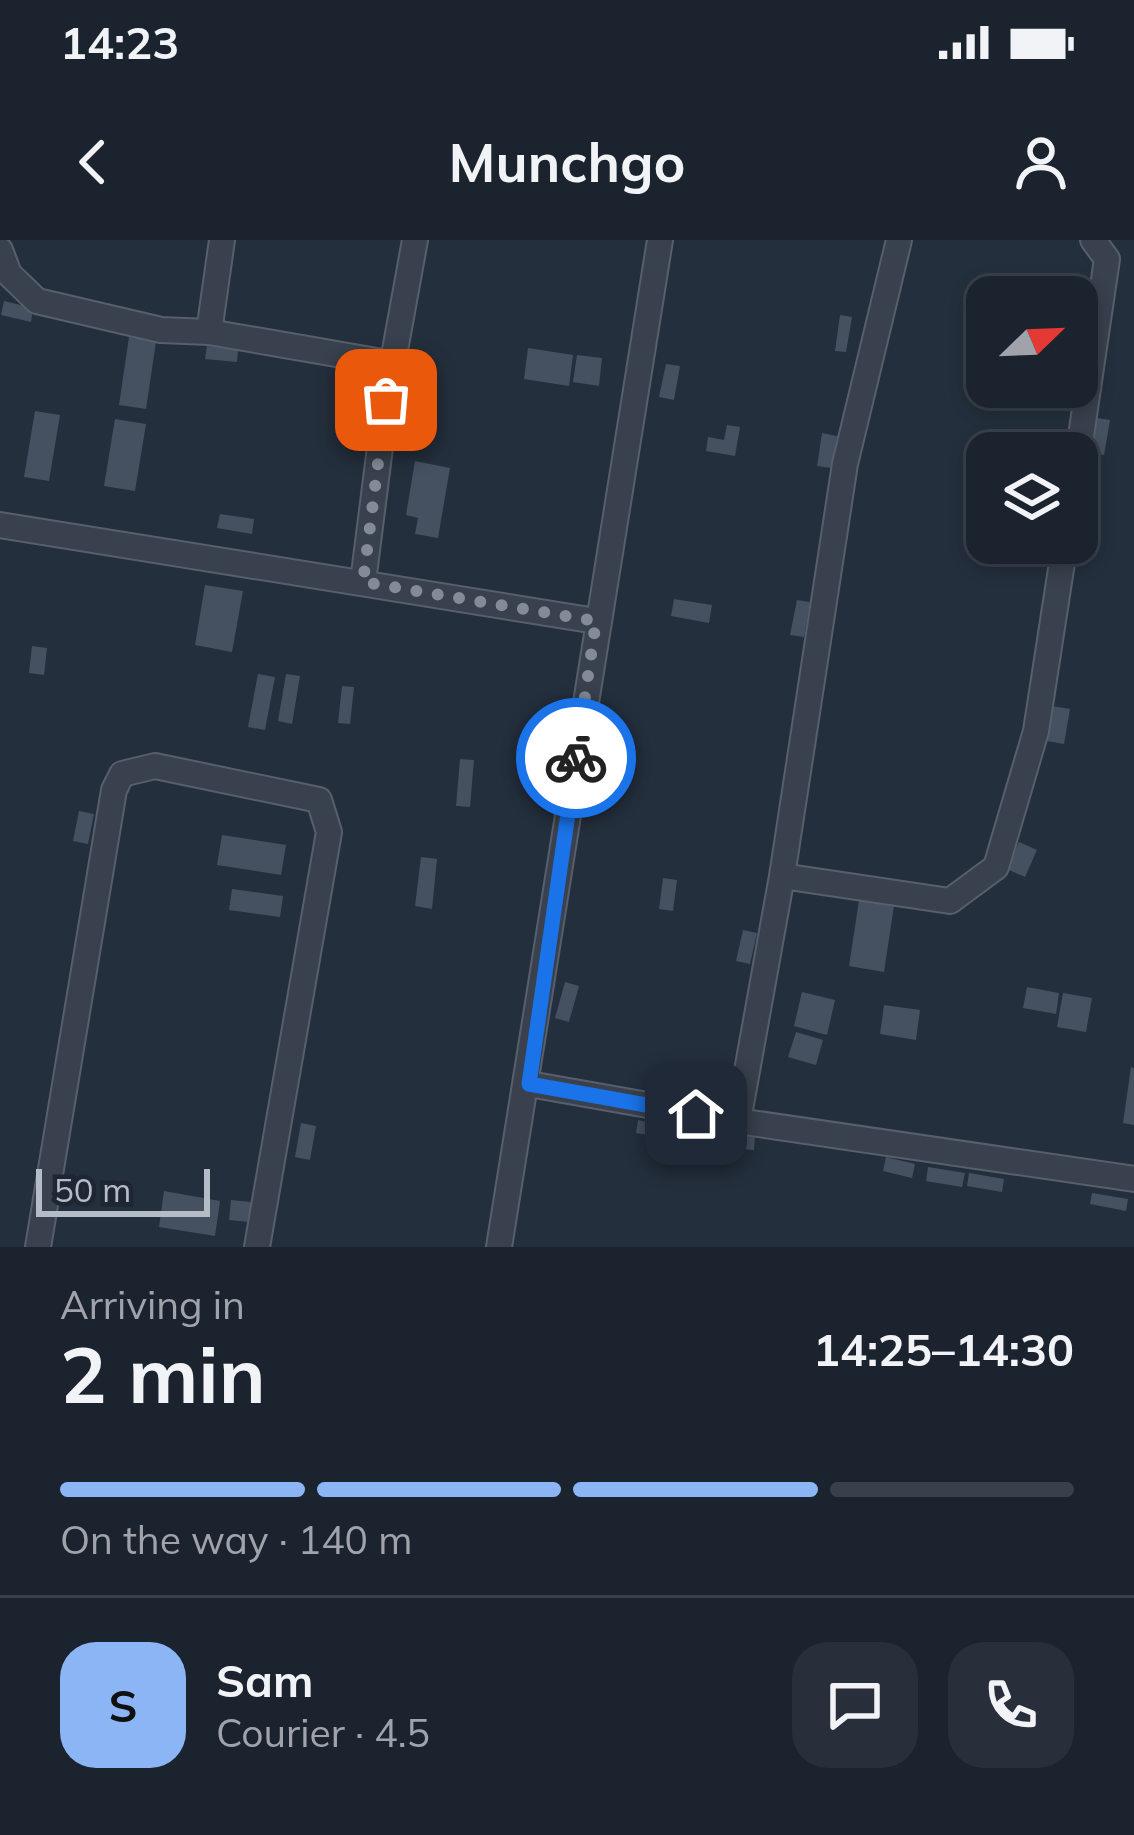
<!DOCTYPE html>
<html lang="en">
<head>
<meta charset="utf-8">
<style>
  body { margin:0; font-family:Mulish,sans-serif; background:#282f3a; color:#f1f3f6; height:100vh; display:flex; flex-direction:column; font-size:45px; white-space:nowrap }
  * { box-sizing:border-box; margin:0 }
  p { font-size:39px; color:#a0a4aa }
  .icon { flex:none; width:66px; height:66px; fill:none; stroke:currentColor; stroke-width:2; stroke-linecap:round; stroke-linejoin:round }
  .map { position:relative; height:1007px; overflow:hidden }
  .panel { display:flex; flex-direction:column; background:#1b232e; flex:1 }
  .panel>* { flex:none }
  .needle { width:78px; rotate:67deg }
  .fabs { position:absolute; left:966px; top:36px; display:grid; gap:24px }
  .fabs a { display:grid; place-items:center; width:132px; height:132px; border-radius:24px; background:#1b232e; box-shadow:0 6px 18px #0003,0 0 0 3px #39404a; font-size:60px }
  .scale { position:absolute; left:36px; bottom:30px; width:174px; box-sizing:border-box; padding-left:12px; border:6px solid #b4bcc8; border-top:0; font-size:33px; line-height:42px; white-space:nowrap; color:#b4bcc8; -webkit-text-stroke:9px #1d2632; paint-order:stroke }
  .pin { position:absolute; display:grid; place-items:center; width:102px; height:102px; color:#fff; margin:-51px; border-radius:24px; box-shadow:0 6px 18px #0006 }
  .courier { position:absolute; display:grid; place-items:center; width:120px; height:120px; margin:-60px; border:9px solid #1a73e8; border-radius:50%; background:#fff; color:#222; box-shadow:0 3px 15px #0007 }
  .overview em { font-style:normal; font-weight:700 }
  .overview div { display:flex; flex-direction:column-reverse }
  .overview { display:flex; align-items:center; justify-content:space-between; height:204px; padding:0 60px }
  h1 { font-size:78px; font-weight:700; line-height:90px }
  .bar { display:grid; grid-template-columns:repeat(4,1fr); gap:18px 12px; align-content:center; height:144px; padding:0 60px }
  .bar i { height:15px; border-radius:9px; background:#39404a }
  .bar .selected { background:#8cb5f5 }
  .bar p { grid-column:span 4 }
  .line { display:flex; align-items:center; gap:30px; padding:0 60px; border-top:3px solid #39404a }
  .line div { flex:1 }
  .round { display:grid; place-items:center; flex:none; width:126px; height:126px; border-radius:36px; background:#282f3a }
  .status { display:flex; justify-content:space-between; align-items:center; height:84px; padding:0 60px; background:#1b232e; direction:ltr }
  .status svg { height:33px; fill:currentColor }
  header { display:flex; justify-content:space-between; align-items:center; height:156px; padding:0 60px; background:#1b232e; font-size:54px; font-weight:700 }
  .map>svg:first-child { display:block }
</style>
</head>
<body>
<div class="status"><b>14:23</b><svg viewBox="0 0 49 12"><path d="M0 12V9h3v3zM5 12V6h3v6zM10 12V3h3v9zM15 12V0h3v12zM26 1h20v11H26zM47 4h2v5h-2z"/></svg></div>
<header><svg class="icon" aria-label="back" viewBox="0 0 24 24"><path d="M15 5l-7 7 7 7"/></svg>Munchgo<svg class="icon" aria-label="person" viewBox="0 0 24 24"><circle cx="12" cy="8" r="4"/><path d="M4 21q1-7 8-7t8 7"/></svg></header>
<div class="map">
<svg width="1134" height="1007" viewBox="0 0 1134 1007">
  <rect width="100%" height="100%" fill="#242f3d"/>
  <path fill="#455161" d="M4,61L33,68L31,82L1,75Z
    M840,75L852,77L846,112L835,111Z
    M129,97L156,102L146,169L119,165Z
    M207,106L238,110L237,122L205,119Z
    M528,108L573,115L569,146L524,139Z
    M577,115L602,118L599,146L573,142Z
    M666,124L680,126L674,160L659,157Z
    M35,171L60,175L49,241L24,237Z
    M1097,178L1110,180L1104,215L1092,213Z
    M115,179L146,184L135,251L104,246Z
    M727,185L740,187L735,216L706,211L708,197L724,200Z
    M822,193L837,196L831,228L817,226Z
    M415,221L450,228L438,298L415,294L418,278L406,275Z
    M220,274L254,279L252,294L217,288Z
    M205,345L243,351L232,412L195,405Z
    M674,359L712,365L709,383L671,376Z
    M797,360L810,362L804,397L790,395Z
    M32,406L47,408L44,435L29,433Z
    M258,434L275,437L265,490L248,487Z
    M286,434L300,436L292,484L278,481Z
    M342,446L354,447L350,484L338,483Z
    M1052,466L1070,469L1064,504L1047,501Z
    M460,519L474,520L470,567L456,566Z
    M79,571L94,574L88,604L73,601Z
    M222,595L286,605L281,635L217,625Z
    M1019,602L1037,610L1025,637L1007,629Z
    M421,617L437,619L432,669L415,666Z
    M663,638L677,640L673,671L659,669Z
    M232,649L283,656L280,677L229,670Z
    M860,654L895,659L884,732L849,726Z
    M743,690L757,693L750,724L736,721Z
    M565,742L579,746L569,782L555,778Z
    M1027,747L1059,753L1056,774L1023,768Z
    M802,752L835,760L827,795L794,786Z
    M1063,753L1092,758L1086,792L1057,787Z
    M884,765L920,770L916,800L880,794Z
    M796,792L823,800L816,825L788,817Z
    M1131,827L1134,828V885L1123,883Z
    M638,880L672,887L670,899L636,893Z
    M301,883L316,886L310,920L295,917Z
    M681,886L715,891L713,905L678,899Z
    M723,893L755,895L754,910L722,907Z
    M886,917L915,924L912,938L883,931Z
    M928,927L965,933L962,947L926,941Z
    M969,933L1004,939L1002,952L967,946Z
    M164,951L220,961L215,996L159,987Z
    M1092,953L1128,959L1126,971L1090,964Z
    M231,960L251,962L249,982L229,980Z"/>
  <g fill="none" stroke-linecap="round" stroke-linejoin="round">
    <defs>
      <path id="minor" d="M0,10L9,34L37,61L161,90L209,92L394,124
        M209,92L222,0
        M1077,223L1107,19L1093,0
        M0,285L596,381
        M363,342L386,160L415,0
        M782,636L950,661L996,627L1036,491L1065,303
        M529,844L738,881L1134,939
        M738,881L782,636L845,224L899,0
        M38,1007L114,550L122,534L155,526L319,560L329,592L257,1007
        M499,1007L660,0"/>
    </defs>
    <use href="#minor" stroke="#565f6b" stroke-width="28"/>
    <use href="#minor" stroke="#38414d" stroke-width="24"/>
  </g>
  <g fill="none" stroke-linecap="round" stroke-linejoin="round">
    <path stroke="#828b97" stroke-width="12" stroke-dasharray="0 21.6" d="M386,160L363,342L596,381L576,518"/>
    <path stroke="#1a73e8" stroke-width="15" d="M576,518L529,844L696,874"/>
  </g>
</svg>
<div class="fabs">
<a><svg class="needle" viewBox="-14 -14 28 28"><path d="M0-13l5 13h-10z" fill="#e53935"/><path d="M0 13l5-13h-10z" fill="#a0a4aa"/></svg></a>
<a><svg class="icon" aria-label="layers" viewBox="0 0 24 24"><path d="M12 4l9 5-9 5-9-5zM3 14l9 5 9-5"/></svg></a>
</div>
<div class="scale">50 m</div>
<div class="pin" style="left:386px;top:160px;background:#ea580c"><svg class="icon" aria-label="bag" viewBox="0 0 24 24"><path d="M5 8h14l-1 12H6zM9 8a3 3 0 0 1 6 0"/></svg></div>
<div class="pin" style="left:696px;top:874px;background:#1f2937"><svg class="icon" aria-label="home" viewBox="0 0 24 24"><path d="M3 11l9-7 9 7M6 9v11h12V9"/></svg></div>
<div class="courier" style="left:576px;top:518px"><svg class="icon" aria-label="bike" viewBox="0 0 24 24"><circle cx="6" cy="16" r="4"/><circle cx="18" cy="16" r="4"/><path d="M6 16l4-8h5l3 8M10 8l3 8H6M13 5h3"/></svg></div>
</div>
<section class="panel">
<div class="overview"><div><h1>2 min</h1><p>Arriving in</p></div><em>14:25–14:30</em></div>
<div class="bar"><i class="selected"></i><i class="selected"></i><i class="selected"></i><i></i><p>On the way · 140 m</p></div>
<div class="line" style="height:216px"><b class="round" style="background:#8cb5f5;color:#111">S</b><div><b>Sam</b><p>Courier · 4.5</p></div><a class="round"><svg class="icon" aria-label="chat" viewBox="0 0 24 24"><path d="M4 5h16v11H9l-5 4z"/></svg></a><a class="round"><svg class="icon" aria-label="phone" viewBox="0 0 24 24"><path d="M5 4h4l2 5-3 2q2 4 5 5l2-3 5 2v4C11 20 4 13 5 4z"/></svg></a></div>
</section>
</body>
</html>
